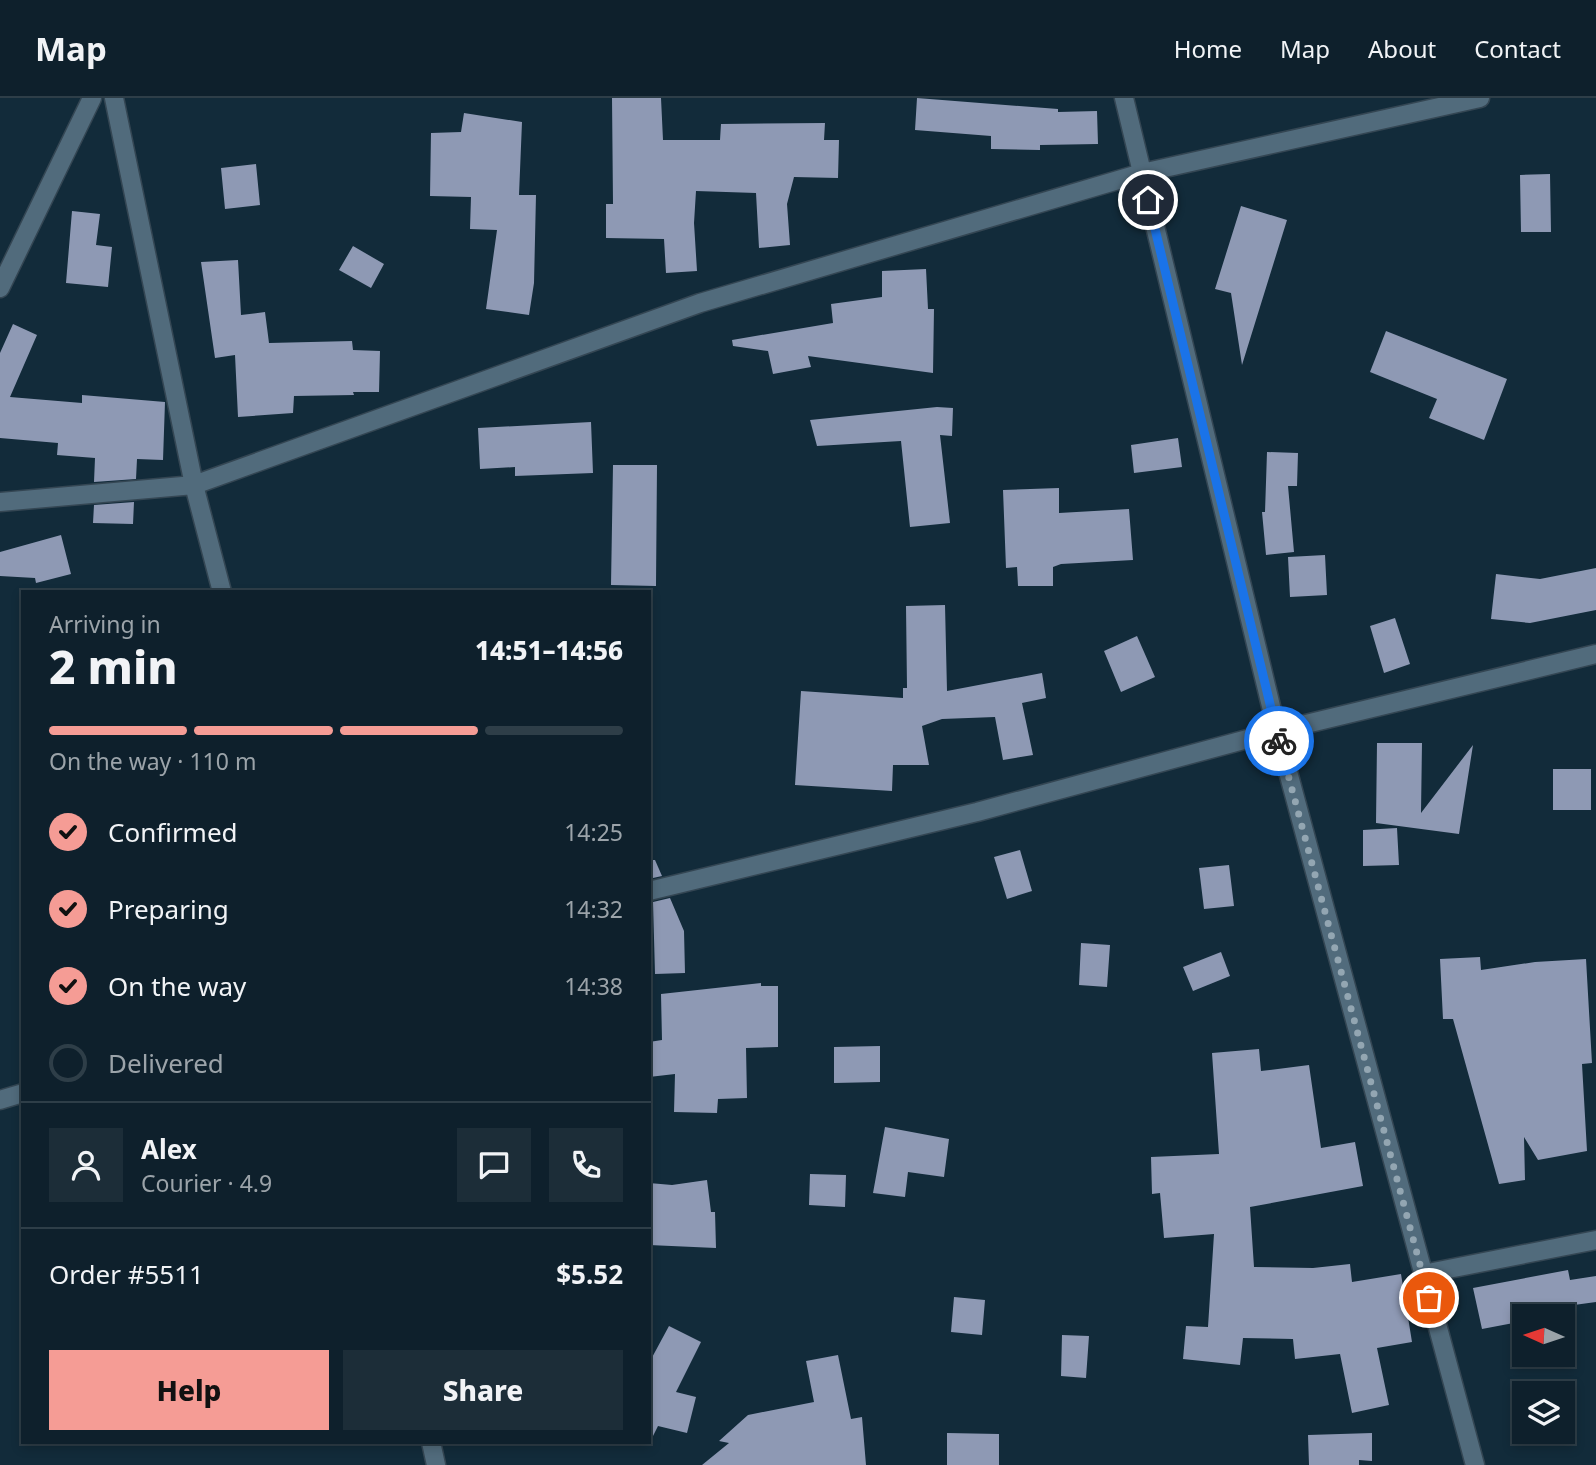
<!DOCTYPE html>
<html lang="en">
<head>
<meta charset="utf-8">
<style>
  body { margin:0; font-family:"Noto Sans",sans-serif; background:#1c2d38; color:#f1f3f6; height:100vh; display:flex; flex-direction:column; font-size:26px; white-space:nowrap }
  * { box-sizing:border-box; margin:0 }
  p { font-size:23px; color:#9ba3a9 }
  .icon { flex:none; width:38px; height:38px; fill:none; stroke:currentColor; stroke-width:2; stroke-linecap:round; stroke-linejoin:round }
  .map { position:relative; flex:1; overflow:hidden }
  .drawer { position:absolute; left:21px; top:492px; width:630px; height:854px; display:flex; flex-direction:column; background:#0e202c; border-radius:0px; box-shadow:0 4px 10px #0003,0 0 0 2px #2e3e48 }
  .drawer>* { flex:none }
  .needle { width:46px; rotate:273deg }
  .tools { position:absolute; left:1512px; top:1206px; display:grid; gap:14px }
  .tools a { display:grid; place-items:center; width:63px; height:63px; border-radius:0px; background:#0e202c; box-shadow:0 4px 10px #0003,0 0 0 2px #2e3e48; font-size:35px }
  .pin { position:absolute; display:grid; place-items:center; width:60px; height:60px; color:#fff; margin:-30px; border:4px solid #fff; border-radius:50%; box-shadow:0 2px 7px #0007 }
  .courier { position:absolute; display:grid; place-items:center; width:70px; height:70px; margin:-35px; border:5px solid #1a73e8; border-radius:50%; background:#fff; color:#222; box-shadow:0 2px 9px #0007 }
  .summary em { font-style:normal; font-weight:800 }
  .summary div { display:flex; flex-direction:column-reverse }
  .summary { display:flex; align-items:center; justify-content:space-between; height:119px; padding:0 28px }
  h1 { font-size:46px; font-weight:800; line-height:52px }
  .bar { display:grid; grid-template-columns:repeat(4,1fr); gap:10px 7px; align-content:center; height:84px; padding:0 28px }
  .bar i { height:9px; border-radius:5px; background:#2e3e48 }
  .bar .current { background:#f59c95 }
  .bar p { grid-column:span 4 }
  .line { display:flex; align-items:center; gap:18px; padding:0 28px; border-top:2px solid #2e3e48 }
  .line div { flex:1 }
  .round { display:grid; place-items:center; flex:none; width:74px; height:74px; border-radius:0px; background:#1c2d38 }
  ol { padding:0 28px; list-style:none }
  li { display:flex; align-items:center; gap:21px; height:77px }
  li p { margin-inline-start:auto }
  li .icon { padding:7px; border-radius:50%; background:#f59c95; color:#111; stroke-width:4 }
  li:last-child { color:#9ba3a9 }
  li i { width:38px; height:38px; border:4px solid #2e3e48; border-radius:50% }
  .action { display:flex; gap:14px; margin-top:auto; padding:14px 28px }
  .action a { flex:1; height:80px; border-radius:0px; background:#f59c95; color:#111; font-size:28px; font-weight:800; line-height:80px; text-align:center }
  .action a+a { background:#1c2d38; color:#f1f3f6 }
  header { display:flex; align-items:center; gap:42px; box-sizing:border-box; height:98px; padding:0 35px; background:#0e202c; border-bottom:2px solid #2e3e48 }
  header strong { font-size:33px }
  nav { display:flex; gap:38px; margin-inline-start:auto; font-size:24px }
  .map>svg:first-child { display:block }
</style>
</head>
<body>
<header>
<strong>Map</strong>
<nav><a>Home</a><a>Map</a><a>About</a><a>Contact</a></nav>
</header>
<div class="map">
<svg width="1596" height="1367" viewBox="0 0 1596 1367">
  <rect width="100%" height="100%" fill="#122b3a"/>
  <path fill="#8e99b4" d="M612,0H661L663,42H720L721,26L825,25L824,42H839L838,80L794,79L787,106L790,147L759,150L756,95L696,93L694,125L697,173L666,175L664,141L606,140V106H613Z
    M917,0L1058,11V14L1097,13L1098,46L1040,47V52L991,51V38L915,32Z
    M464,15L522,24L519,97H536L534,185L529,217L486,211L497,132L470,131L471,99L430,98L431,35L461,34Z
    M256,66L260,107L225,111L221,70Z
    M1550,76L1551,134H1521L1520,77Z
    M1241,108L1287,122L1242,267L1231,195L1215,191Z
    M72,113L100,116L96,147L112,149L108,189L66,185Z
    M353,148L384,166L371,190L339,172Z
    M238,162L241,217L265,214L269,245L352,243L353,252L380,253L379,294H353L354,297L294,298L293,315L238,319L235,257L215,260L201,164Z
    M926,171L928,211H934L933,275L808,258L811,269L773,276L768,253L733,248L732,242L833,225L831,206L882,199V173Z
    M13,226L37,237L10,299L82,305V297L165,304L163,362L137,361L136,381L94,384L95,360L57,357L58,345L0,340V255Z
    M1386,233L1507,281L1484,342L1429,320L1437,301L1370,274Z
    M937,309L953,310L952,338L940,337L950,425L910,429L901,343L817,348L810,322Z
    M591,324L593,375L515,378V369L480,371L478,330Z
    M1178,340L1182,369L1134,375L1131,347Z
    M1267,354L1298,355L1297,388H1288L1294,454L1266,457L1262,414H1265Z
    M613,367H657L656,488L611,487Z
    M1059,390V415L1129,411L1133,462L1061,466L1053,469V488H1018L1017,469L1006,470L1003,392Z
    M134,404L133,426L93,425L94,407Z
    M61,437L71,476L36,485L35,480L0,478V454Z
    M1325,457L1327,497L1290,499L1288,459Z
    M1596,470V512L1530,525L1491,521L1496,476L1540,481Z
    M945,507L947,593L1042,575L1046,600L1022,605L1033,657L1003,662L995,619L942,621L922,628L929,667H893L892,693L795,687L801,593L903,600V590H907L906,508Z
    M1395,520L1410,566L1384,575L1370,528Z
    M1137,538L1155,579L1121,594L1104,553Z
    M1377,645H1422L1421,715L1473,647L1459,736L1376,725Z
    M1553,671H1591V712H1553Z
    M1397,730L1399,767L1363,768V732Z
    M1020,752L1032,793L1007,801L994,759Z
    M652,762H655L662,778L653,780Z
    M1229,767L1234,808L1204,811L1199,770Z
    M670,800L684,833L685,875L655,876L653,804Z
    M1081,845L1110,847L1107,889L1079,887Z
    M1221,854L1230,878L1193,893L1183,869Z
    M1480,859L1481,872L1535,864L1586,861L1592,965L1582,966L1587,1053L1538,1062L1524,1039L1525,1082L1499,1086L1453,921H1443L1440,861Z
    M761,885V888H778V949L746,950L747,1000L718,1001L717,1015L674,1014L675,976L649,979V944L662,942L661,896Z
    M880,948V984L834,985V949Z
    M1259,951L1261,973L1309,967L1321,1050L1355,1044L1363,1088L1250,1109L1254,1169L1313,1170L1350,1166L1352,1184L1401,1176L1412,1244L1377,1250L1389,1307L1352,1315L1340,1256L1295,1261L1293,1241L1243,1240L1240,1267L1183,1261L1186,1228L1208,1229L1214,1136L1164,1140L1160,1095L1152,1096L1151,1059L1219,1056L1212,955Z
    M885,1029L949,1041L944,1079L908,1074L905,1099L873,1095Z
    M810,1076L846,1077L845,1109L809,1107Z
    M707,1082L711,1114H715L716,1150L649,1147V1085L672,1087Z
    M1568,1172L1570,1182L1596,1178V1204L1574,1207L1576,1213L1551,1218H1524V1223L1482,1231L1473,1190Z
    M954,1199L985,1202L982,1237L951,1234Z
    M669,1228L701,1244L676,1294L696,1299L687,1335L658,1328L649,1346V1265Z
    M1062,1237L1089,1238L1086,1280L1061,1278Z
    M838,1257L851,1321L862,1319L866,1367H702L729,1345L719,1343L748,1317L814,1304L806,1263Z
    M947,1335L999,1336V1367H947Z
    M1372,1335V1363L1359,1362V1367H1309L1308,1337Z"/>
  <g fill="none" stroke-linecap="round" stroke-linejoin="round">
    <defs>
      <path id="minor" d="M114,0L194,387L222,494
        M1124,0L1277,633L1475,1367
        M0,190L92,0
        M0,404L194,387L700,205L1142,75L1480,0
        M649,793L977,714L1277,633L1596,556
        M0,1002L23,995
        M1423,1176L1596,1142
        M431,1344L436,1367"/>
    </defs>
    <use href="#minor" stroke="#344653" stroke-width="21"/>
    <use href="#minor" stroke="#516b7c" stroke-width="18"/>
  </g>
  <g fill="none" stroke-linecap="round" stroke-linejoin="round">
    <path stroke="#93a6b2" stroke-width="7" stroke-dasharray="0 12.6" d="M1279,643L1429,1200"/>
    <path stroke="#1a73e8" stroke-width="9" d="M1148,102L1279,643"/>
  </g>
</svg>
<div class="tools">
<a><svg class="needle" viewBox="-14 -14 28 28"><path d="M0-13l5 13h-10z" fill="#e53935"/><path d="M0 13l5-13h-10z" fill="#9ba3a9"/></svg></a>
<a><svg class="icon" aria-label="layers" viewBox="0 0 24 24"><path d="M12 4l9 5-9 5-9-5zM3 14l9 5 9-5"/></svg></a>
</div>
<div class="pin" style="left:1429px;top:1200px;background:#ea580c"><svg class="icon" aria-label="bag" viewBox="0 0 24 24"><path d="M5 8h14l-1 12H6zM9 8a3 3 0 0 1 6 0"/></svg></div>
<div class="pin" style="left:1148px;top:102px;background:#1f2937"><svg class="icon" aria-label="home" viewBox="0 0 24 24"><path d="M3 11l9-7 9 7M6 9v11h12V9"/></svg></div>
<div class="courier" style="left:1279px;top:643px"><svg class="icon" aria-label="bike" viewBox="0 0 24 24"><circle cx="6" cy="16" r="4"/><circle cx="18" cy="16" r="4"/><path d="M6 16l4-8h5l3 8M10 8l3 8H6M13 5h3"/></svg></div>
<section class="drawer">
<div class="summary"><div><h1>2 min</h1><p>Arriving in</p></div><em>14:51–14:56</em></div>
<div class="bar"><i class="current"></i><i class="current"></i><i class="current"></i><i></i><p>On the way · 110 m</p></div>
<ol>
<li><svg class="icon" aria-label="check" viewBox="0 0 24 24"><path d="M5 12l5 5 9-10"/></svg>Confirmed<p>14:25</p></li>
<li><svg class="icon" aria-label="check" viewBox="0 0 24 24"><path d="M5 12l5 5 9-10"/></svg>Preparing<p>14:32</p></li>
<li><svg class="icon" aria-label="check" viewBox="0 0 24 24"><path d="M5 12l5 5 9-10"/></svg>On the way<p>14:38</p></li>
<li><i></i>Delivered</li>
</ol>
<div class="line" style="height:126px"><a class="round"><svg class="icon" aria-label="person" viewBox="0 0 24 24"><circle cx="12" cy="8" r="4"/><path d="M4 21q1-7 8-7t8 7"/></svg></a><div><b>Alex</b><p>Courier · 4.9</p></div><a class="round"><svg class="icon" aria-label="chat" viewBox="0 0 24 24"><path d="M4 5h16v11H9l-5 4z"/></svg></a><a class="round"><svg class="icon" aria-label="phone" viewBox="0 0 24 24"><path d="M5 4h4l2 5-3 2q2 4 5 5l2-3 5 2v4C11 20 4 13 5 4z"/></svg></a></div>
<div class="line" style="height:91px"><div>Order #5511</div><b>$5.52</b></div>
<div class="action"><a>Help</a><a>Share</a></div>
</section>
</div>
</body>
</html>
